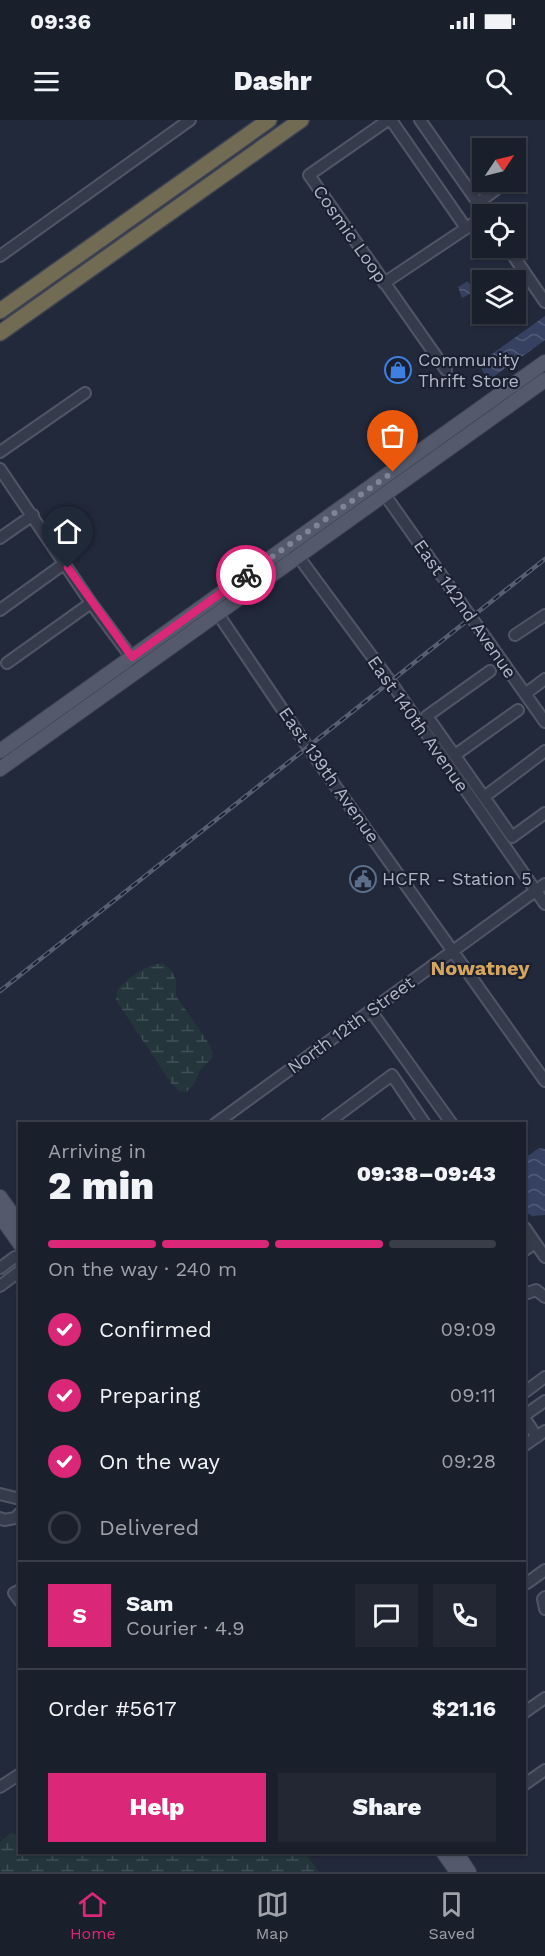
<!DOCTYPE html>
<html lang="en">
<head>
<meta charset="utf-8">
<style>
  body { margin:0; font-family:"Work Sans",sans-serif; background:#232734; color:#f1f3f6; height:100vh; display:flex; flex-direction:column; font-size:22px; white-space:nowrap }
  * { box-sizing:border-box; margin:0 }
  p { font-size:20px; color:#9fa2a9 }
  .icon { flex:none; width:33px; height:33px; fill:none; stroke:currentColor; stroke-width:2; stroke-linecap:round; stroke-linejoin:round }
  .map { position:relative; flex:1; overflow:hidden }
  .drawer { position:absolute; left:18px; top:1002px; width:508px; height:732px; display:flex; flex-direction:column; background:#1a1f2c; border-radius:0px; box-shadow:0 2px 4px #0004,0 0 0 2px #383d48 }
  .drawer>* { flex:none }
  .needle { width:39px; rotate:55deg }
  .tools { position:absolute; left:472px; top:18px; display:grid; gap:12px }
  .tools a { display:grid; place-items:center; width:54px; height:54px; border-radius:0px; background:#1a1f2c; box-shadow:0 2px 4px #0004,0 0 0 2px #383d48; font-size:30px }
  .pin { position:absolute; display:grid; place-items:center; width:51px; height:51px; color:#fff; margin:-62px -26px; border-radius:50% 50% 50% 0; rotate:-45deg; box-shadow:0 0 6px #0007 }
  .pin .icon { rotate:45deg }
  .courier { position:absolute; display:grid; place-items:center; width:60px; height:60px; margin:-30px; border:4px solid #db2777; border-radius:50%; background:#fff; color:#222; box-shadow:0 2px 8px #0007 }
  .head em { font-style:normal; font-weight:800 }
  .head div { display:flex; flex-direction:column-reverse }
  .head { display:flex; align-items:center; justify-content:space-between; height:102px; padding:0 30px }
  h1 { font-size:39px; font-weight:800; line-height:45px }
  .bar { display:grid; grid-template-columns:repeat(4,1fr); gap:9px 6px; align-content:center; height:72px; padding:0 30px }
  .bar i { height:8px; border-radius:4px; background:#383d48 }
  .bar .on { background:#db2777 }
  .bar p { grid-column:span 4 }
  .line { display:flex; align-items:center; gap:15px; padding:0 30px; border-top:2px solid #383d48 }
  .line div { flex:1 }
  .round { display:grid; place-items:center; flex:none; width:63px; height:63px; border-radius:0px; background:#232734 }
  ol { padding:0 30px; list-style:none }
  li { display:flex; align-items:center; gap:18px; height:66px }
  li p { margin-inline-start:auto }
  li .icon { padding:6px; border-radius:50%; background:#db2777; color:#fff; stroke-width:4 }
  li:last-child { color:#9fa2a9 }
  li i { width:33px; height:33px; border:3px solid #383d48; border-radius:50% }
  .cta { display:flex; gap:12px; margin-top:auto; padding:12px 30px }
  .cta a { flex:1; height:69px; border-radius:0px; background:#db2777; color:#fff; font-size:24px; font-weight:800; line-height:69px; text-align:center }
  .cta a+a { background:#232734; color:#f1f3f6 }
  .status { display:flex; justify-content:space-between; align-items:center; height:42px; padding:0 30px; background:#1a1f2c; direction:ltr }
  .status svg { height:16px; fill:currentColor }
  header { display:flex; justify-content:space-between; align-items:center; height:78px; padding:0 30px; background:#1a1f2c; font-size:27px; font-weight:800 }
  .dock { display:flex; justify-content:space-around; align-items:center; height:84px; border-top:2px solid #383d48; background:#1a1f2c; font-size:16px; color:#9fa2a9 }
  .dock a { display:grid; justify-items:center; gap:3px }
  .dock .on { color:#db2777 }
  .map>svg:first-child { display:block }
</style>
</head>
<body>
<div class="status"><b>09:36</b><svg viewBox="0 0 49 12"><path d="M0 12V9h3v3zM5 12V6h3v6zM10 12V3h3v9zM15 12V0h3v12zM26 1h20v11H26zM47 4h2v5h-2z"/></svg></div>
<header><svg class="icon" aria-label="menu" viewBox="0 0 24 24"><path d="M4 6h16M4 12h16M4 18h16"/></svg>Dashr<svg class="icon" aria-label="search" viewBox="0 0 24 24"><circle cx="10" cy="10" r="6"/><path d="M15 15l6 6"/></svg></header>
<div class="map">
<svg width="545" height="1752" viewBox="0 0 545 1752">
  <defs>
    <pattern id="wetland-marsh" width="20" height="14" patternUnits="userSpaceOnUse" patternTransform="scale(1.5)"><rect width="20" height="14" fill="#24353c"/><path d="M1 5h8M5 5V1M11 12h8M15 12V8" fill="none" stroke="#415057"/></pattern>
    <pattern id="water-waves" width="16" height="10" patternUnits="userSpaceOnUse" patternTransform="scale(1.5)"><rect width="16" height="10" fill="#364162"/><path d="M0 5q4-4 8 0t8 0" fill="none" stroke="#515a77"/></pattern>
  </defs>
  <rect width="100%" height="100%" fill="#22293b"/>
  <path fill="url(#wetland-marsh)" d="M163,843L171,850L176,860V876L210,925L213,936C210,942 203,945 200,951C194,961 197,964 186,972L179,971L171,963L116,880L117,870C129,857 145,845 163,843Z
    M11,1713L19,1716L20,1732L305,1733L319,1752H0V1722Z"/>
  <path fill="url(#water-waves)" d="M468,161L469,164L472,162L477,170L462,178L458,167Z
    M545,196V220L489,260L478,244Z
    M539,1028L545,1029V1095L532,1096L525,1092V1038Z"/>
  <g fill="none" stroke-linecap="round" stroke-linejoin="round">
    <defs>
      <path id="minor" d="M388,0L309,55L446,250
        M391,0L466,108
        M420,0L478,83
        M480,87L478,83L498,68
        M508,128L545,182
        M0,136L190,0
        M384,163L483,97
        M0,332L85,273
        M0,349L91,483L140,549
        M385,375L545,602
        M0,418L33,395
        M295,432L390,561L545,784
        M0,490L65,443
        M218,494L307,626L545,961
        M515,515L545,495
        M7,543L91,483
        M525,574L545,559
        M427,596L512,717L545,693
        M424,601L427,596L490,551
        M455,635L518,590
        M484,677L545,631
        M371,891L452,1004
        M215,1004L545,764
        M326,1004L392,955L425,1004
        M525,1108L545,1137
        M525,1130L535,1123
        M0,1148L15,1137L20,1136
        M0,1166L20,1151
        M525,1174L536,1170L545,1177
        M525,1272L545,1257
        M525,1295L545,1281
        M525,1299L537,1317
        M525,1325L545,1311
        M0,1374L20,1379
        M0,1398L4,1400L15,1398L20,1393
        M525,1460L527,1463L545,1450
        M20,1470L14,1473L20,1481
        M545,1477L543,1479L545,1489
        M525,1592L545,1578
        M525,1664L545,1650
        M0,1667L20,1654"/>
      <path id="major" d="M0,631L545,242
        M0,649L545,260
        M0,1077L20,1105
        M0,1096L20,1124
        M443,1732L457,1752
        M456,1732L469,1752"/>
      <path id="highway" d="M0,191L269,0
        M0,213L301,0"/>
    </defs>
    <use href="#minor" stroke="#515666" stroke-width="14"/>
    <use href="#major" stroke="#3f4454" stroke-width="16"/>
    <use href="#highway" stroke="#3e4353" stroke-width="18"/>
    <use href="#minor" stroke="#363b4b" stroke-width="10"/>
    <use href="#major" stroke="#545a6b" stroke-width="14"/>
    <use href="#highway" stroke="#716b53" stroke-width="15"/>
    <defs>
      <path id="rail" d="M0,871L545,439"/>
    </defs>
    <use href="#rail" stroke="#585e72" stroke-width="4.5"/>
    <use href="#rail" stroke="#1b2030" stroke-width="2" stroke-dasharray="7" stroke-linecap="butt"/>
  </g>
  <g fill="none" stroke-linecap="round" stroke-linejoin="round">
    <path stroke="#7f8596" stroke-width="6" stroke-dasharray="0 10.8" d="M246,455L393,352"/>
    <path stroke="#db2777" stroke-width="8" d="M68,448L132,537L246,455"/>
  </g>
  <defs>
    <symbol id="shop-ring" viewBox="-11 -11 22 22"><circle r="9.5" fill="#1b2030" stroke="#3f7fe0" stroke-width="1.5"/><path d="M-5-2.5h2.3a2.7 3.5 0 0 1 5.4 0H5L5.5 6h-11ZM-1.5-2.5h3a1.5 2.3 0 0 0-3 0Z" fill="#3f7fe0"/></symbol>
    <symbol id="civic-ring" viewBox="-11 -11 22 22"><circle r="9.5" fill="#1b2030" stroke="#5c6f8a" stroke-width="1.5"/><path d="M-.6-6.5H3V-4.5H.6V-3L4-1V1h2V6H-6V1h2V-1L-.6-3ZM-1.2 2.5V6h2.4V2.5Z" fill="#5c6f8a"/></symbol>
  </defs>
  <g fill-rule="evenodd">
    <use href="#shop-ring" x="383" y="235" width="30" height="30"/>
    <use href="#civic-ring" x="348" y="744" width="30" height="30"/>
  </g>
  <g text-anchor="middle" stroke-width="4.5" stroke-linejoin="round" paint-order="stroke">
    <g font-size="18" fill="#b1b6c7" stroke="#1b2030">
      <text transform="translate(350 114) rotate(55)" y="6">Cosmic Loop</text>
      <text transform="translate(465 489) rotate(55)" y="6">East 142nd Avenue</text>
      <text transform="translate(418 604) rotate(55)" y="6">East 140th Avenue</text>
      <text transform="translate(329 655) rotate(55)" y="6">East 139th Avenue</text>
      <text transform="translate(351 905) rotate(-36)" y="6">North 12th Street</text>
    </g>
    <g font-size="18" fill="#b1b6c7" stroke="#1b2030" text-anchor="start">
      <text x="418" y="246">Community<tspan x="418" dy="21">Thrift Store</tspan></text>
      <text x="382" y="765">HCFR - Station 5</text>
    </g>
    <g font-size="20" font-weight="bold" fill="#d4a55f" stroke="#1b2030">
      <text x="480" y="855">Nowatney</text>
    </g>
  </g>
</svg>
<div class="tools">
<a><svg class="needle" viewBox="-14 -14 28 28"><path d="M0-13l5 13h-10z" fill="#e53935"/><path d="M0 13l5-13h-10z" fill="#9fa2a9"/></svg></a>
<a><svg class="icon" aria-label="locate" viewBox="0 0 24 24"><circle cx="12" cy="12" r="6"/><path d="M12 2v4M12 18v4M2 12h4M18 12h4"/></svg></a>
<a><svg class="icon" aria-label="layers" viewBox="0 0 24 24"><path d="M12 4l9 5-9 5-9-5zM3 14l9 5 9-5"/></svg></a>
</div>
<div class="pin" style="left:393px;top:352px;background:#ea580c"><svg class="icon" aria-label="bag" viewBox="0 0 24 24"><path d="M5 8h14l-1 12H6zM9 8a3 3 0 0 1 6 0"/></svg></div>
<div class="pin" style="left:68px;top:448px;background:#1f2937"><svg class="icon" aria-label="home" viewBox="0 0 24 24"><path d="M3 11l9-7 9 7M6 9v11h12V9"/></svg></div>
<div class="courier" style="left:246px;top:455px"><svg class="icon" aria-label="bike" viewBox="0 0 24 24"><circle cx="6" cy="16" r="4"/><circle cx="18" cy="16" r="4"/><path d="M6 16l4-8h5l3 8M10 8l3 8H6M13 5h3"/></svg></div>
<section class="drawer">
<div class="head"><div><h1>2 min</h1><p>Arriving in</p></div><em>09:38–09:43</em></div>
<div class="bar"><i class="on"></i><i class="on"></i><i class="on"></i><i></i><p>On the way · 240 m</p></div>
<ol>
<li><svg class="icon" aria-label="check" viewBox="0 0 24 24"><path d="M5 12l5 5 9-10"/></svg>Confirmed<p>09:09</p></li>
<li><svg class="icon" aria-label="check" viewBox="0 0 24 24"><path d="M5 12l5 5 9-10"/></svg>Preparing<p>09:11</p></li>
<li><svg class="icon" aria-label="check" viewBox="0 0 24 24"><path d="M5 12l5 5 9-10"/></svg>On the way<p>09:28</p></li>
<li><i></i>Delivered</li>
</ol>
<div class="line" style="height:108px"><b class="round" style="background:#db2777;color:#fff">S</b><div><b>Sam</b><p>Courier · 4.9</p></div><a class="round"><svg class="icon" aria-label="chat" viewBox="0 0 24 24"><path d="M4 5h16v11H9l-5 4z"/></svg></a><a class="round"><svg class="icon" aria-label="phone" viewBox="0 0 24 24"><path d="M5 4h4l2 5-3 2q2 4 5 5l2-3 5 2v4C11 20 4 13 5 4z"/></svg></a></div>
<div class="line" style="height:78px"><div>Order #5617</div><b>$21.16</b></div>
<div class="cta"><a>Help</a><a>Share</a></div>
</section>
</div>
<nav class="dock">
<a class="on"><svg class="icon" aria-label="home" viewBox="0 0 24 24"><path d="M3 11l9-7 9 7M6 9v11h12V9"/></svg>Home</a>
<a><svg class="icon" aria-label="map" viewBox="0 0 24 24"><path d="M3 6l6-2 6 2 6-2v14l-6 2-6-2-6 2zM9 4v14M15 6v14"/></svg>Map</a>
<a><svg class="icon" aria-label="saved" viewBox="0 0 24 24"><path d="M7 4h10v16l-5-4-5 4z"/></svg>Saved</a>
</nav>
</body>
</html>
